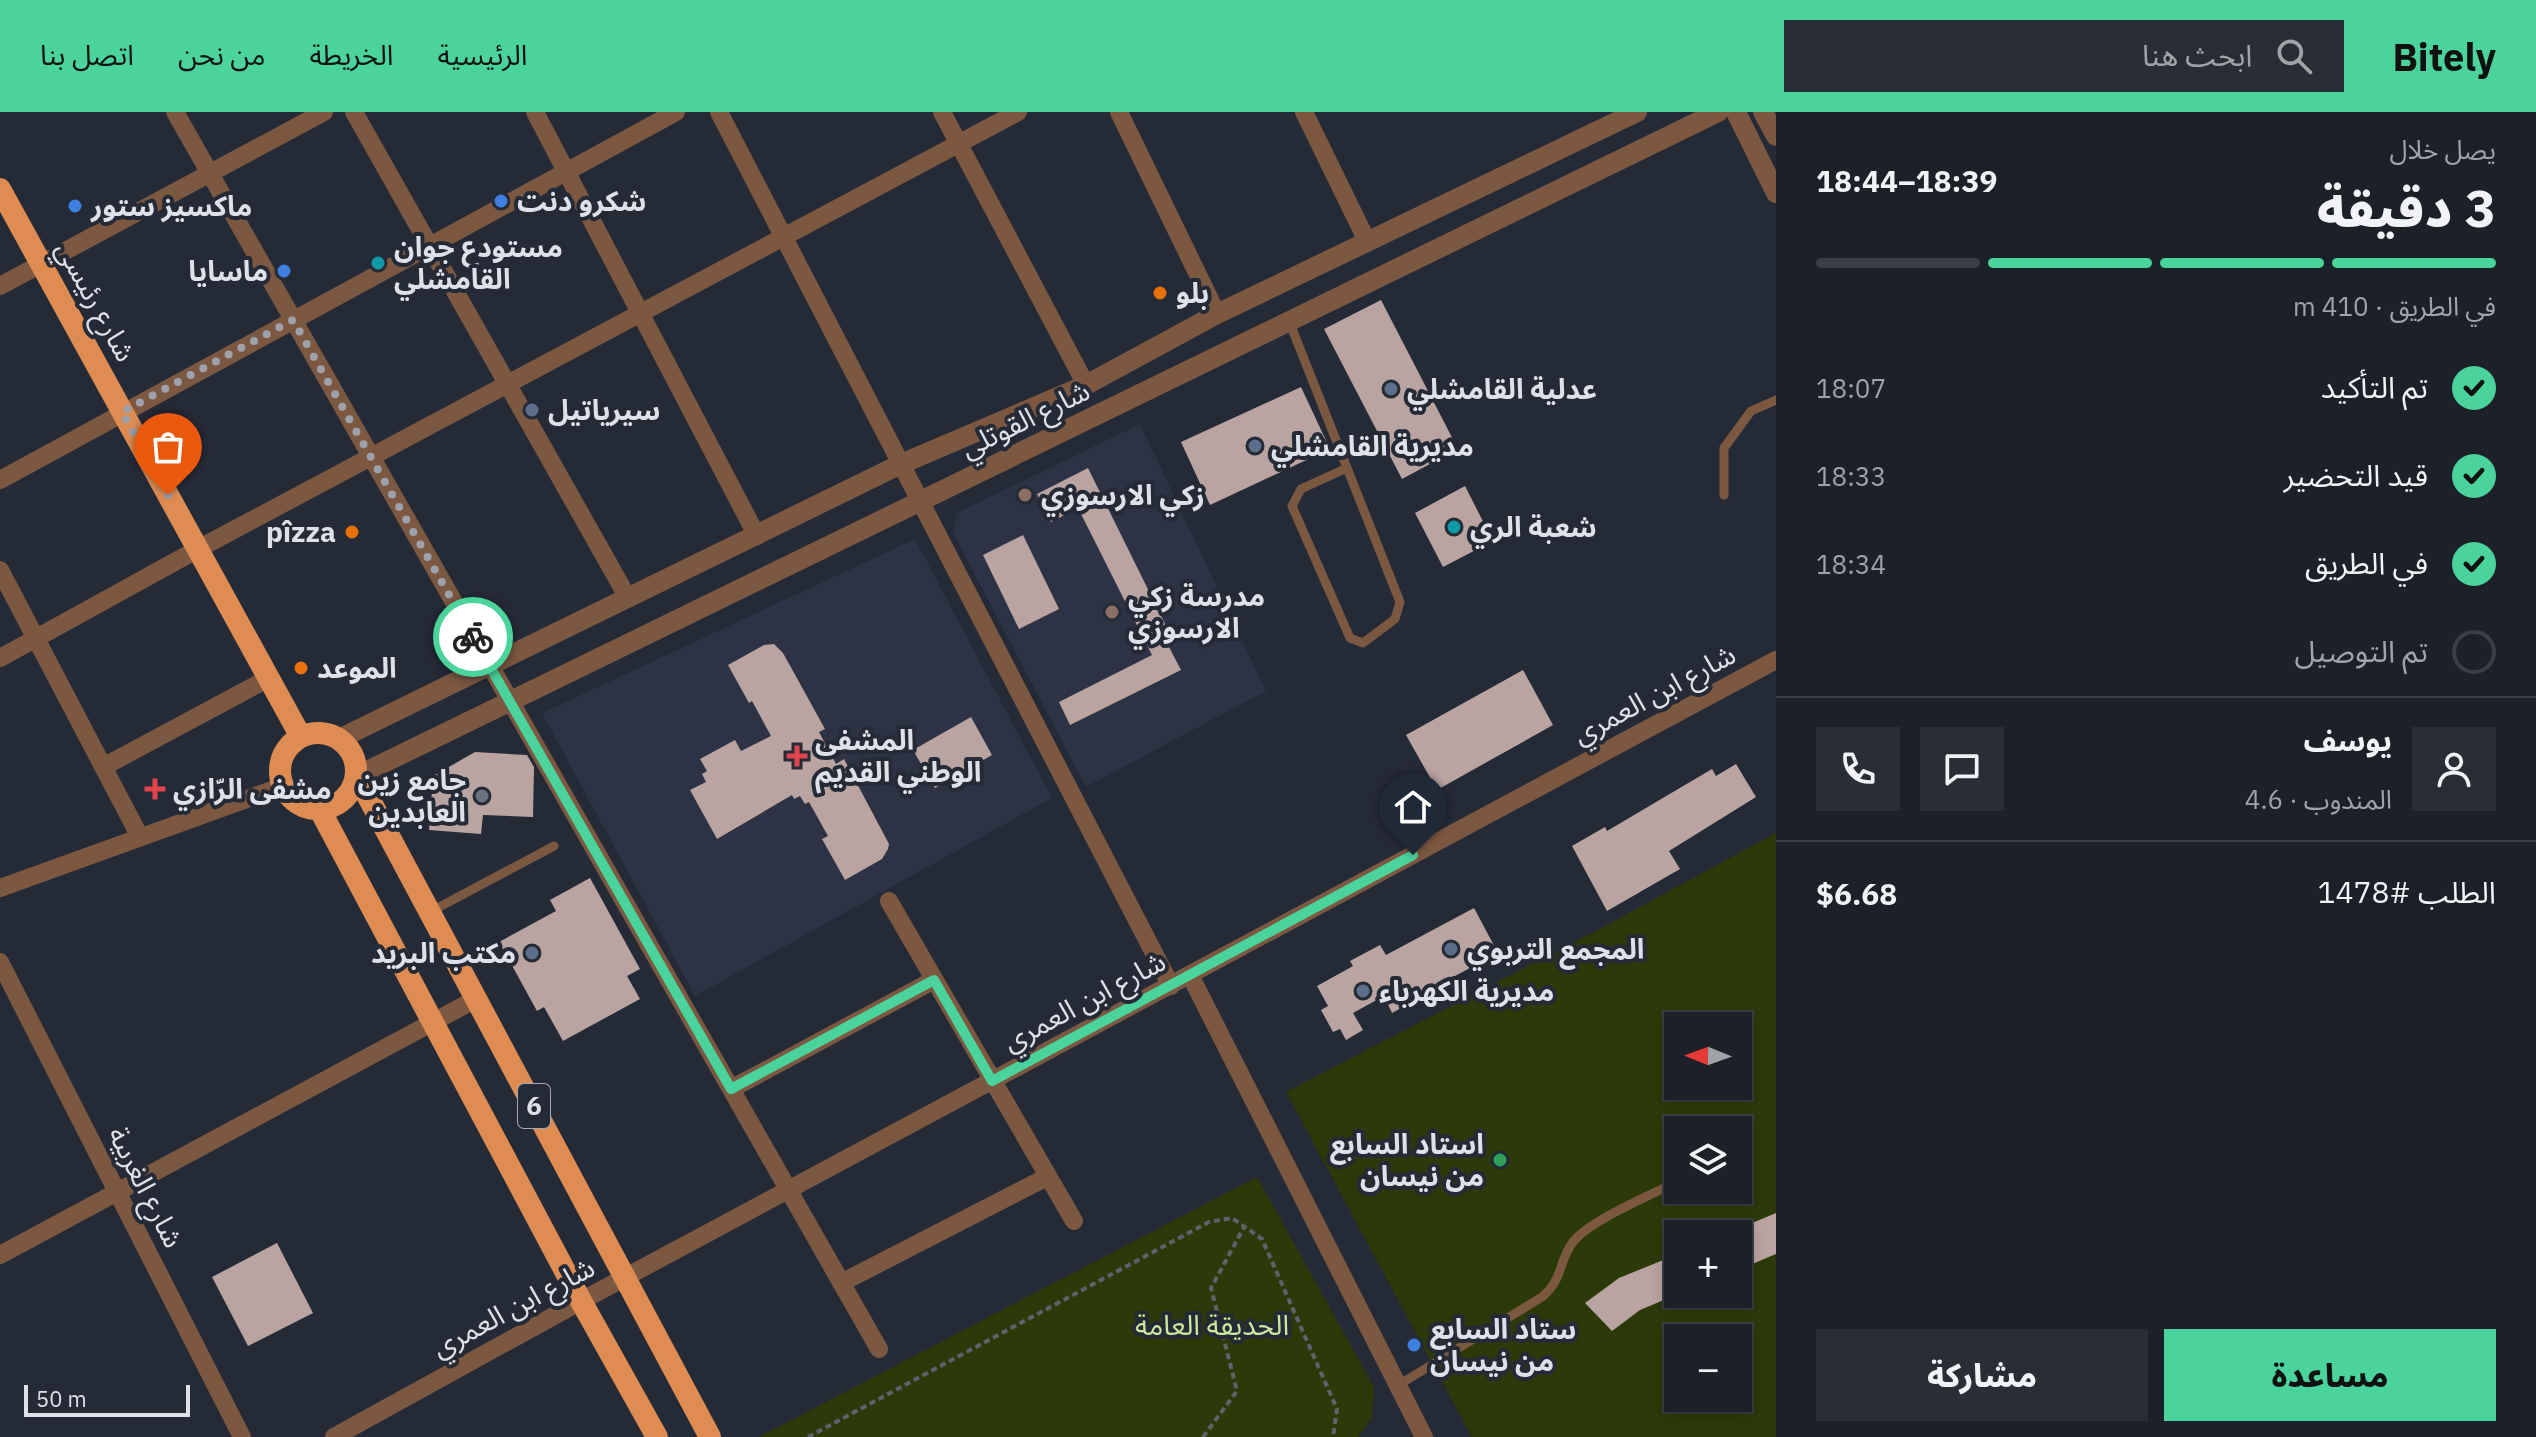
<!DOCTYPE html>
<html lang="ar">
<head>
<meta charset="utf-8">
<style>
  body { margin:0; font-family:"IBM Plex Sans","Noto Sans Arabic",sans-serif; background:#292d35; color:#f1f3f6; direction:rtl; height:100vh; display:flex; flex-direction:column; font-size:30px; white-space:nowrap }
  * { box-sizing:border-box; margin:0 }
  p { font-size:26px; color:#a0a3a8 }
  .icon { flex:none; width:44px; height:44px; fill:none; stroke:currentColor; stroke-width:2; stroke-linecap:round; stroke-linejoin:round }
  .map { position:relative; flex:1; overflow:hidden; direction:ltr }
  .drawer { display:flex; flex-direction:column; background:#1c2029; width:760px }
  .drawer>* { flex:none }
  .needle { width:52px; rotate:271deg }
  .buttons { position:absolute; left:1664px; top:900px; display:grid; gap:16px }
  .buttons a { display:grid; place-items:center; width:88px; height:88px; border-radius:0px; background:#1c2029; box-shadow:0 4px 12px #0003,0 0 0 2px #3a3e46; font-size:40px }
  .scale { position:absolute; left:24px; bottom:20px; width:166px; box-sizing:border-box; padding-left:8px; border:4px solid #dee1ea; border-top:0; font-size:22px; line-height:28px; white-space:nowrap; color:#dee1ea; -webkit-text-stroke:6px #252a37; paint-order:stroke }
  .pin { position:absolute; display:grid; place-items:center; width:68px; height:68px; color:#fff; margin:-82px -34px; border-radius:50% 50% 50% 0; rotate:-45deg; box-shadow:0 0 8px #0007 }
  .pin .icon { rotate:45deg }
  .courier { position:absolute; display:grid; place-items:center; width:80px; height:80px; margin:-40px; border:6px solid #4ad49c; border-radius:50%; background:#fff; color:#222; box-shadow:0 2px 10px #0007 }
  .overview em { font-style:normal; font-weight:800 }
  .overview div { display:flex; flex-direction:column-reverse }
  .overview { display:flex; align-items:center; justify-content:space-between; height:136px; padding:0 40px }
  h1 { font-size:52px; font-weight:800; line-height:60px }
  .bar { display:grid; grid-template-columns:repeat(4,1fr); gap:12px 8px; align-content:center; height:96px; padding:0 40px }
  .bar i { height:10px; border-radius:6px; background:#3a3e46 }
  .bar .active { background:#4ad49c }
  .bar p { grid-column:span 4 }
  .line { display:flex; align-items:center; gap:20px; padding:0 40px; border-top:2px solid #3a3e46 }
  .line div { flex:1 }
  .round { display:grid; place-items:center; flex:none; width:84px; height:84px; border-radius:0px; background:#292d35 }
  ol { padding:0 40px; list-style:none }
  li { display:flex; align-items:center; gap:24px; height:88px }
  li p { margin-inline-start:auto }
  li .icon { padding:8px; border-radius:50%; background:#4ad49c; color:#111; stroke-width:4 }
  li:last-child { color:#a0a3a8 }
  li i { width:44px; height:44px; border:4px solid #3a3e46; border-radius:50% }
  .primary-button { display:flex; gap:16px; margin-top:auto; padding:16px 40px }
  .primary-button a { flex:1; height:92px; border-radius:0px; background:#4ad49c; color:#111; font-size:32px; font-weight:800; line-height:92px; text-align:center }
  .primary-button a+a { background:#292d35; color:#f1f3f6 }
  header { display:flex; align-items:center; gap:48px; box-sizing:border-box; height:112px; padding:0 40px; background:#4ad49c; color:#111 }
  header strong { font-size:38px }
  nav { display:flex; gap:44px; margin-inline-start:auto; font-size:28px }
  .search { width:560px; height:72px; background:#292d35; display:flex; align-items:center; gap:20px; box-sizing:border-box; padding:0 28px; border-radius:0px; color:#a0a3a8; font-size:30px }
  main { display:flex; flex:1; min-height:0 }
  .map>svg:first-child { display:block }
</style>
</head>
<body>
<header>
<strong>Bitely</strong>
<div class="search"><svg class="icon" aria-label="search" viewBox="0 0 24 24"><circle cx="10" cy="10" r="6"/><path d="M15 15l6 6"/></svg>ابحث هنا</div>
<nav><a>الرئيسية</a><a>الخريطة</a><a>من نحن</a><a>اتصل بنا</a></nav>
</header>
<main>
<section class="drawer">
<div class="overview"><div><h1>3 دقيقة</h1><p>يصل خلال</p></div><em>18:39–18:44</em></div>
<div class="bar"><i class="active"></i><i class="active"></i><i class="active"></i><i></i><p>في الطريق · 410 m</p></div>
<ol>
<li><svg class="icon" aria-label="check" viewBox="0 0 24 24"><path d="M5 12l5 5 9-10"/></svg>تم التأكيد<p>18:07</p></li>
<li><svg class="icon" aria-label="check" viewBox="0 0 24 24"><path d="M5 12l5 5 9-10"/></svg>قيد التحضير<p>18:33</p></li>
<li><svg class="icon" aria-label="check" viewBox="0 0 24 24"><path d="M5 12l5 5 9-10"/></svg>في الطريق<p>18:34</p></li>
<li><i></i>تم التوصيل</li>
</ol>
<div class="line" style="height:144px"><a class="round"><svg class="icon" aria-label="person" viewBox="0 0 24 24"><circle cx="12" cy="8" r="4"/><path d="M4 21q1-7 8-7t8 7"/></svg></a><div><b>يوسف</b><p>المندوب · 4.6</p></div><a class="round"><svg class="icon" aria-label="chat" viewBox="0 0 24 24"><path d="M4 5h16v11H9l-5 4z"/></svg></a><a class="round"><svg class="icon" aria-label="phone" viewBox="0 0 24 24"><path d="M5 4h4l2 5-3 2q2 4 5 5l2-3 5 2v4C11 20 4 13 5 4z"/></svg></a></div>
<div class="line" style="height:104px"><div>الطلب #1478</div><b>$6.68</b></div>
<div class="primary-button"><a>مساعدة</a><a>مشاركة</a></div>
</section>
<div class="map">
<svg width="1776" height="1325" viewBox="0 0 1776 1325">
  <rect width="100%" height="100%" fill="#252a37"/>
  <path fill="#2d3345" d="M1140,312L1266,579L1086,675L953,421L957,401Z
    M915,427L1052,686L695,884L542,601Z"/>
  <path fill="#2b3a08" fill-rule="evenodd" d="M1776,721V1325H1472L1286,980L1592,821ZM1678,914H1738V974H1678ZM1678,1018H1738V1078H1678ZM1678,1122H1738V1182H1678ZM1678,1226H1738V1286H1678Z
    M1257,1065L1374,1275L1372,1306L1358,1325H759Z"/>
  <path fill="#baa4a1" d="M1381,188L1458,337L1402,367L1324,217Z
    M1301,275L1330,337L1210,393L1181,330Z
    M1088,356L1175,532L1169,535L1181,558L1070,613L1059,590L1152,543L1078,396L1051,410L1037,382Z
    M1465,374L1493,429L1443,455L1415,401Z
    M1023,423L1059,497L1019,517L983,443Z
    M774,532L783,541L825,617L819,620L836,652L844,647L889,732L888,737L882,747L845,768L822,727L828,724L809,690L805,692L800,684L794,687L792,683L717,727L690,678L706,670L702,662L707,659L700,647L735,628L741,639L771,624L752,589L749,591L728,553L764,533Z
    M1523,558L1553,613L1437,678L1406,623Z
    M971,605L992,643L935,676L913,638Z
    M475,640L527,643L534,655L533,705L483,703L481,722L429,718L433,664Z
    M1736,652L1756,685L1669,739L1680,757L1607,799L1572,734L1605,715L1607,719L1712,657L1716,664Z
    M590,766L640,857L627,864L640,887L563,929L544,895L537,899L499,830L556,799L550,788Z
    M1474,796L1498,841L1410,888L1412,890L1392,901L1384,884L1353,901L1363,918L1346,928L1340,917L1333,920L1321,898L1328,894L1317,874L1353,854L1350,849L1380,833L1386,843Z
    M1776,1101V1142L1738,1158V1117Z
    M277,1131L313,1201L248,1234L212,1165Z
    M1678,1142V1182L1640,1198L1612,1219L1585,1191L1619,1166Z"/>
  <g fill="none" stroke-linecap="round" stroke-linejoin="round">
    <path stroke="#5e626e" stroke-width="4" stroke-dasharray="6 4" stroke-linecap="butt" d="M808,1325L1209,1110L1232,1106L1262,1127L1337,1297L1333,1325
      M1203,1325L1237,1279L1211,1176L1244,1115"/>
    <path stroke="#7d5840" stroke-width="9" d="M1289,209L1400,490L1395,507L1363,531L1350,526L1292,394L1301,377L1347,356
      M1724,383V336L1751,299L1776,288
      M430,800L554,734
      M1397,1274L1542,1185C1564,1166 1558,1150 1573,1130C1590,1108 1652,1083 1678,1069"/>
    <path stroke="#7d5840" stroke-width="18" d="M175,0L879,1237
      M354,0L628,486
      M535,0L757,424
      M719,0L1171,874
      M942,0L1086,273
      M1119,0L1217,202
      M1304,0L1367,129
      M0,174L324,0
      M0,368L676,0
      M0,458L140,725
      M0,546L198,437L1018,0
      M103,655L269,566
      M0,776L283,674
      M889,789L1074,1109
      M0,850L242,1325
      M1190,863L1424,1325
      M731,977L934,868
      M0,1143L476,887
      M841,1171L1047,1065
      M334,1325L581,1189L1776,548"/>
    <path stroke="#7d5840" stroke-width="20" d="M1736,0L1776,81
      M1763,0L1776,24
      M339,627L901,352L1086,273L1217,202L1637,0
      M357,664L1718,0"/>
    <path stroke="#df8c52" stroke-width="22" d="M0,77L301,625
      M280 659a38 38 0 1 1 76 0a38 38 0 1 1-76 0Z
      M357,664L710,1325
      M320,698L581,1189L657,1325"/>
  </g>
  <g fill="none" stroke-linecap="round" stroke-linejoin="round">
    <path stroke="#9da1ab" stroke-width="8" stroke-dasharray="0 14.4" d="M168,383L122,300L293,208L473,525"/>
    <path stroke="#4ad49c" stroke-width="10" d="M473,525L731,977L934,868L992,969L1413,743"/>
  </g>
  <g fill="#3f7fe0" stroke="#252a37" stroke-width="3">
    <circle cx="501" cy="89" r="8"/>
    <circle cx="75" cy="94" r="8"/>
    <circle cx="284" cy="159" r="8"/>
    <circle cx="1414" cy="1233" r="8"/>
  </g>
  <g fill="#0f9aa8" stroke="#252a37" stroke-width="3">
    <circle cx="378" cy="151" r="8"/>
    <circle cx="1454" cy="415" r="8"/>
  </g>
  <g fill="#e8710a" stroke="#252a37" stroke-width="3">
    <circle cx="1160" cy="181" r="8"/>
    <circle cx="352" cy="420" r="8"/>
    <circle cx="301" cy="556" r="8"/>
  </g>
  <g fill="#5c6f8a" stroke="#252a37" stroke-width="3">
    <circle cx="1391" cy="277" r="8"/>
    <circle cx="532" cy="298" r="8"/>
    <circle cx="1255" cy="334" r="8"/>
    <circle cx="1451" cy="837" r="8"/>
    <circle cx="532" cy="841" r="8"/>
    <circle cx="1363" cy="879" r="8"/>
  </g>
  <g fill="#8d6e63" stroke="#252a37" stroke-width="3">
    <circle cx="1025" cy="383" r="8"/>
    <circle cx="1112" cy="500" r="8"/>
  </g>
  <g fill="#e0444e" stroke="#252a37" stroke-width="3">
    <path d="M793 632h8v8h8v8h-8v8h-8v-8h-8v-8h8z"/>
    <path d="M151 665h8v8h8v8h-8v8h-8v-8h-8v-8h8z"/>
  </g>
  <circle fill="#6b7280" stroke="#252a37" stroke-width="3" cx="482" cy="684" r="8"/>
  <circle fill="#2e9e5b" stroke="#252a37" stroke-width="3" cx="1500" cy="1048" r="8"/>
  <g text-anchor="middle" stroke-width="8" stroke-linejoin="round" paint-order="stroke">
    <rect fill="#252a37" stroke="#a6aab4" stroke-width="2" x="518" y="972" width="32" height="44" rx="6"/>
    <g font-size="26" font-weight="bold" fill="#dee1ea">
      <text x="534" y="1003">6</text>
    </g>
    <g font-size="28" font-weight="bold" fill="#dee1ea" stroke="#252a37" text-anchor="start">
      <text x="517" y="99">شكرو دنت</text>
      <text x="91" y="104">ماكسيز ستور</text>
      <text x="394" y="145">مستودع جوان<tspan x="394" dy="32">القامشلي</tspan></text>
      <text x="268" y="169" text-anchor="end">ماسايا</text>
      <text x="1176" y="191">بلو</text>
      <text x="1407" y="287">عدلية القامشلي</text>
      <text x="548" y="308">سيرياتيل</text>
      <text x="1271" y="344">مديرية القامشلي</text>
      <text x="1041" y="393">زكي الارسوزي</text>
      <text x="1470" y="425">شعبة الري</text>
      <text x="336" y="430" text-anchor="end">pîzza</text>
      <text x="1128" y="494">مدرسة زكي<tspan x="1128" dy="32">الارسوزي</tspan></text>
      <text x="317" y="566">الموعد</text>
      <text x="815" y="638">المشفى<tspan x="815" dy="32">الوطني القديم</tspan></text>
      <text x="466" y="678" text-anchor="end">جامع زين<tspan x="466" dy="32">العابدين</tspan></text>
      <text x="173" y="687">مشفى الرّازي</text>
      <text x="1467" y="847">المجمع التربوي</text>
      <text x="516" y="851" text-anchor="end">مكتب البريد</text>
      <text x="1379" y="889">مديرية الكهرباء</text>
      <text x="1484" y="1042" text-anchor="end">استاد السابع<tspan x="1484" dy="32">من نيسان</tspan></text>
      <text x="1430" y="1227">ستاد السابع<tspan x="1430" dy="32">من نيسان</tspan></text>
    </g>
    <g font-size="28" fill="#dee1ea" stroke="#252a37">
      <text transform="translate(96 189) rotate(61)" y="10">شارع رئيسي</text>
      <text transform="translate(1025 307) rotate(-26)" y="10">شارع القوتلي</text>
      <text transform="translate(1654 582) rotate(-28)" y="10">شارع ابن العمري</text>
      <text transform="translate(1084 889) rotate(-28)" y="10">شارع ابن العمري</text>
      <text transform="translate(146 1075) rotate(63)" y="10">شارع الغربية</text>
      <text transform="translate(513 1195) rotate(-28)" y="10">شارع ابن العمري</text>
    </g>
    <g font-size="28" fill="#cbe99c" stroke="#252a37">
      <text x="1212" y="1223">الحديقة العامة</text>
    </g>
  </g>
</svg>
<div class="buttons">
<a><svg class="needle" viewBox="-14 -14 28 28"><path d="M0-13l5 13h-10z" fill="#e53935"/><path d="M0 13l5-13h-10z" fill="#a0a3a8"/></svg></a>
<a><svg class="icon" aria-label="layers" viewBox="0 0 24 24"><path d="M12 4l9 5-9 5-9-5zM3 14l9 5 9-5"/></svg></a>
<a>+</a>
<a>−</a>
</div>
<div class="scale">50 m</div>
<div class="pin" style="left:168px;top:383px;background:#ea580c"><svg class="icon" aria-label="bag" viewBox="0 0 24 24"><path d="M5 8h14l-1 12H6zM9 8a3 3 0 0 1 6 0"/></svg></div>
<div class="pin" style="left:1413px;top:743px;background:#1f2937"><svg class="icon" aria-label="home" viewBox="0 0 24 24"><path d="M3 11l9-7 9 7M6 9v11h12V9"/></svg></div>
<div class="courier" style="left:473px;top:525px"><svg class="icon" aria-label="bike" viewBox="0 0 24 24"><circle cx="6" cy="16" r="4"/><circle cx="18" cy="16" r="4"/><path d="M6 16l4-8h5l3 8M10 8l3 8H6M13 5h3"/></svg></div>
</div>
</main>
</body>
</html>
